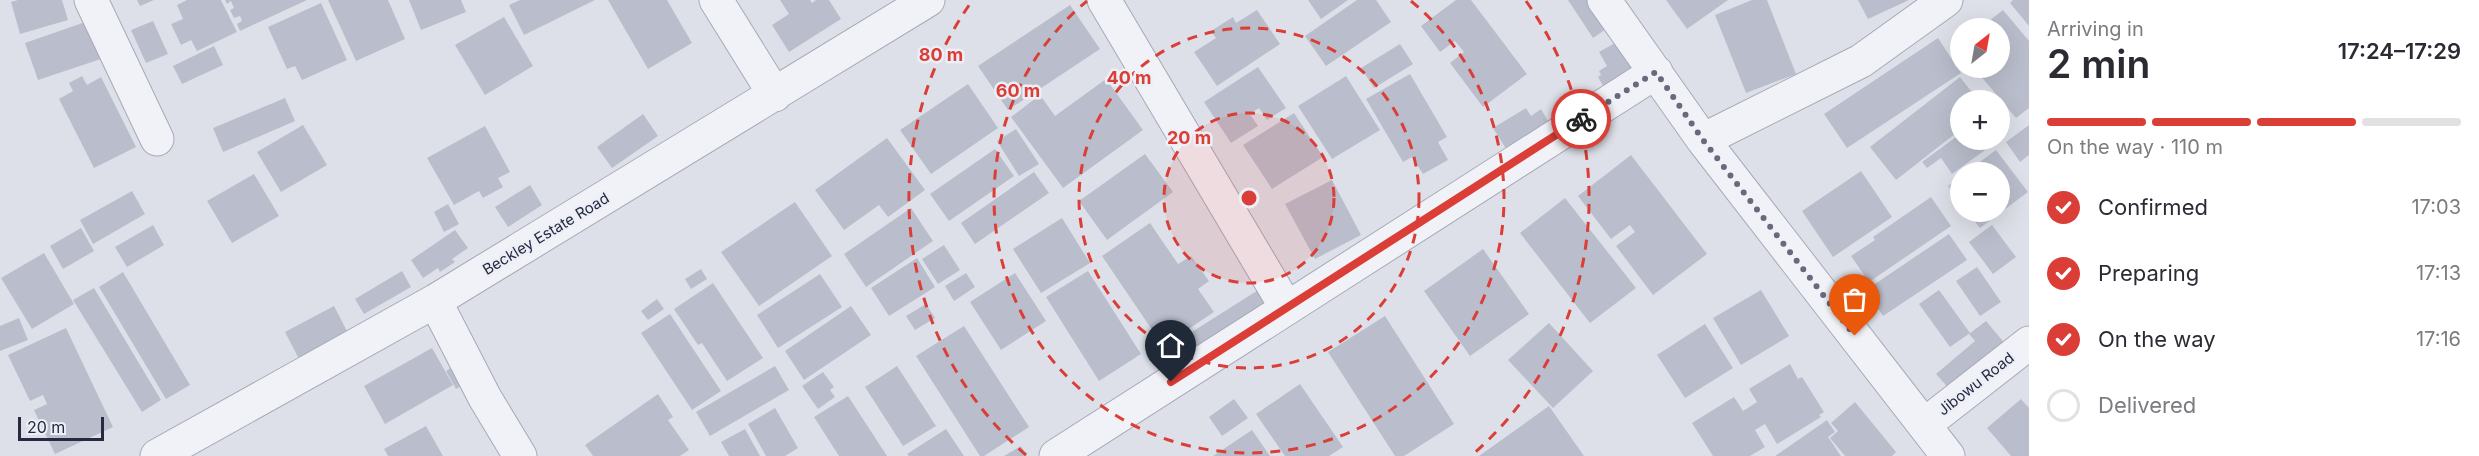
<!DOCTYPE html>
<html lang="en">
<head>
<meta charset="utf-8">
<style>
  body { margin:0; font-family:Inter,sans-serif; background:#f7f7f7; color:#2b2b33; height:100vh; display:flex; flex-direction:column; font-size:22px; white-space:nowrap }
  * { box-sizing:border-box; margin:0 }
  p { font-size:20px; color:#7c7c81 }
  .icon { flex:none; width:33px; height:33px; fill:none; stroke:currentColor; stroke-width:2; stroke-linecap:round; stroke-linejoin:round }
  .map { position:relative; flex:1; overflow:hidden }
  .sheet { display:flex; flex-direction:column; background:#fff; width:450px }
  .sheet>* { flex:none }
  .needle { width:39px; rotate:31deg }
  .controls { position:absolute; left:1950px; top:18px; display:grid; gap:12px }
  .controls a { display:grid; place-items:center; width:60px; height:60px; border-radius:50%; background:#fff; box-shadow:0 6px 24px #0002; font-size:30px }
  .scale { position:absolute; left:18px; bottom:15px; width:86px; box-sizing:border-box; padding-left:6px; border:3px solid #252a41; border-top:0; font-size:16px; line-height:21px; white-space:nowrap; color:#252a41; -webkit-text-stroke:4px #edeff6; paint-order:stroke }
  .pin { position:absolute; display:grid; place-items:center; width:51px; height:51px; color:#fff; margin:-62px -26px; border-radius:50% 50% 50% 0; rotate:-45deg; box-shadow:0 0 6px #0007 }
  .pin .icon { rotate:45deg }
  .courier { position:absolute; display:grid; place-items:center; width:60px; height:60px; margin:-30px; border:4px solid #da3e36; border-radius:50%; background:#fff; color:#222; box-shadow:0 2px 8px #0007 }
  .headline em { font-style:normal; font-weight:600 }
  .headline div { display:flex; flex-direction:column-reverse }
  .headline { display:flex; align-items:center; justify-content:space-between; height:102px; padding:0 18px }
  h1 { font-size:39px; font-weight:600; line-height:45px }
  .bar { display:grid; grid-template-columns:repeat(4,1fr); gap:9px 6px; align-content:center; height:72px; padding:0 18px }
  .bar i { height:8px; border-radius:4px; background:#e1e1e2 }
  .bar .current { background:#da3e36 }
  .bar p { grid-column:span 4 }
  ol { padding:0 18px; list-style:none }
  li { display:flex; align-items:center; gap:18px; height:66px }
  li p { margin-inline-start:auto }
  li .icon { padding:6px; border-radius:50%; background:#da3e36; color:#fff; stroke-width:4 }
  li:last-child { color:#7c7c81 }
  li i { width:33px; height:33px; border:3px solid #e1e1e2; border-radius:50% }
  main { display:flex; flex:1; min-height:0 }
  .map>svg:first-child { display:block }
</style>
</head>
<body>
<main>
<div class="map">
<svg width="2029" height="456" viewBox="0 0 2029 456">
  <rect width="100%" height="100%" fill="#dee0e9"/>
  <path fill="#babecc" d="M18,0H62L68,20L20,34L11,2Z
    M137,0H154L140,6Z
    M187,0H221L237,32L197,51L191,40L181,45L171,24L183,19L177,5Z
    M225,0H307L240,31L237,24L242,21L240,16L234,18L230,10L234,8L231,1L227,4Z
    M328,0H388L405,39L356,61Z
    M409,0H461L466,12L421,30Z
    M520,0H595L524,35L509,5Z
    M608,0H667L692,43L648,69Z
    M780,0H810L812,3L816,0H829L841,19L789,52L772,25L789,14Z
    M1308,0H1348L1321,19Z
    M1357,0H1376L1391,22L1326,66L1305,36Z
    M1456,0H1471L1527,74L1483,107L1450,63L1464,52L1455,41L1440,52L1421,26Z
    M1568,0H1596L1612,25L1593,38Z
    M1666,0H1728L1687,29Z
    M1752,0H1767L1796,74L1746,93L1715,15Z
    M1858,0H1909L1868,19Z
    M2013,0H2029V26L2010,3Z
    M321,3L347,60L302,80L295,66L287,69L268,27Z
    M1070,5L1100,49L1008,110L978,66Z
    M1257,10L1280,44L1217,86L1194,52L1216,38L1211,31L1233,17L1236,23Z
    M2003,10L2029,41V108L2016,118L1974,68H2000V28H1980Z
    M504,17L533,66L485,95L455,45Z
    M91,20L104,58L38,80L25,43Z
    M153,21L168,54L146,63L131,30Z
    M1938,38L1961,73L1847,148L1824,114Z
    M1615,43L1624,58L1633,53L1643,70L1606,91L1598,77L1601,75L1599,71L1607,66L1599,52Z
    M1400,44L1413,64L1374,88L1361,68Z
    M214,46L223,65L182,84L173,66Z
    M1258,67L1286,108L1267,120L1259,108L1250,114L1258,126L1231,143L1204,102Z
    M1410,74L1447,137L1438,142L1448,160L1423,174L1412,157L1403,162L1366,99Z
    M82,76L87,85L101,77L136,147L94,168L59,99L73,91L69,83Z
    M1346,76L1380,130L1332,159L1298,106Z
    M1960,77L1978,100H1960V130L1896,180L1870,147Z
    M1106,79L1143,130L1063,188L1011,117L1040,95L1055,116Z
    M968,84L998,128L931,174L900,130Z
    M285,98L295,121L223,152L213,128Z
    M1526,108L1531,116L1541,109L1551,126L1508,152L1493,128Z
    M1294,113L1323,157L1272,189L1243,145Z
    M643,114L658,136L612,168L597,147Z
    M303,125L327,165L281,192L257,152Z
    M2029,125V155L2020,162L2006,142Z
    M485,126L510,172L498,178L503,187L483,198L479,191L454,205L427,158Z
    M1016,129L1039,164L1019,176L997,141Z
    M1960,134V140H1999L1952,174L1941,158L1927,168L1922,162Z
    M887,138L925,190L888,217L879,205L844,230L815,190Z
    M995,149L1014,176L949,221L930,194Z
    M1996,150L2028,192L1980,228L1967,212H2000V172H1966Z
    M1145,154L1173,192L1107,240L1079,201Z
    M1631,155L1707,254L1653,295L1616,246L1635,232L1630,225L1611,239L1578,196Z
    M1861,171L1892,217L1833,257L1802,211Z
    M1034,172L1049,193L975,244L961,223Z
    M254,174L279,216L232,243L207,201Z
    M1960,177V202L1948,186Z
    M1332,180L1361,235L1315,259L1285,204Z
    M530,185L542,205L508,227L495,207Z
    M132,191L145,214L93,244L80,220Z
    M1931,197L1951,226L1869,282L1851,256L1875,240L1873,237Z
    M1565,198L1636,288L1590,323L1520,233Z
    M795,202L832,256L759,306L721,252Z
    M448,204L459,224L444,232L434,212Z
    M911,208L933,241L866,287L844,254Z
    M1062,218L1090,263L1041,293L1013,249Z
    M1150,223L1178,264L1191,256L1209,281L1198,289L1214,312L1163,346L1102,256Z
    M153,225L164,245L127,267L115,247Z
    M1992,225L2016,257L1993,274L1969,242Z
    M81,228L94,251L63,269L50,246Z
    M455,230L468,248L452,259L455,262L440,272L438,268L423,278L411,260Z
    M1949,234L1967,260L1883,316L1866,290Z
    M944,245L960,270L938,284L922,259Z
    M1483,249L1529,314L1470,356L1424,291Z
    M44,253L74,304L32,329L1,278Z
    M917,258L935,287L889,316L871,288Z
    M1977,267L2001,302L1980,316L1956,281Z
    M701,269L707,279L691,289L685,279Z
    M402,271L411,287L364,314L355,299Z
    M1088,271L1141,354L1099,381L1046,297Z
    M123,272L190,385L166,399L99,287Z
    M966,273L975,287L954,301L945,286Z
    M1015,273L1046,321L1001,350L970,302Z
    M820,274L842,307L778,348L757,315Z
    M713,283L763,358L727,381L702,343L698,345L674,309Z
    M1263,287L1277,309L1179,371L1165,349Z
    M94,288L161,400L142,412L73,300Z
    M1761,290L1789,336L1741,365L1713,318Z
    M1939,290L1970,333L1950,347L1919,304Z
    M657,299L664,309L648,320L641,311Z
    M926,304L935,318L915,330L906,316Z
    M334,306L348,333L299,359L285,332Z
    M851,306L871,335L804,380L785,351Z
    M670,314L721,391L692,410L641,333Z
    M1385,316L1454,424L1404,456H1395L1328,352Z
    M19,318L28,340L0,351V326Z
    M1986,321L2007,346L1952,392L1936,374L1975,341L1969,334Z
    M1549,323L1593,371L1553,408L1508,360Z
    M1705,324L1733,368L1685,398L1657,355Z
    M964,326L1029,427L984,456H980L916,356Z
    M66,328L113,427L55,454L34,410L47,404L43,395L30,401L8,355Z
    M432,348L453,385L385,424L364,386Z
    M458,363L469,381L456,389L446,371Z
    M1790,364L1798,379L1802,377L1824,412L1819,415L1821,417L1777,444L1765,424L1755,430L1765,447L1750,456H1713L1692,423L1734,397L1743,411L1757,402L1749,389Z
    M775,366L789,390L710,436L696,412Z
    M897,366L936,426L903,446L865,387Z
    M823,372L834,387L830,390L835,397L818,409L802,386Z
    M1300,384L1343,447L1329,456H1285L1256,414Z
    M658,394L673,417L668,420L689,450L680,456H593L585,445Z
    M848,396L887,456H839L814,417Z
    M1234,399L1248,418L1222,436L1209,417Z
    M2021,399L2029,408V456H2011L1987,428Z
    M1855,402L1896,452L1892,456H1845L1830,438L1838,431L1831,423Z
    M1549,406L1584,456H1479Z
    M775,408L798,448L785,456H766L748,424Z
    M1827,420L1835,432L1828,437L1841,456H1775Z
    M426,426L443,456H388L384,449Z
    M745,429L760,456H729L721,442Z
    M946,429L964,456H909L907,454Z
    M1252,430L1270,456H1213Z
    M1021,446L1027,456H1004Z"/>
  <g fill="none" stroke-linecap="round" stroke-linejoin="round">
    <defs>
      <path id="minor" d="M91,0L157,139
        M716,0L775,95
        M1104,0L1286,307
        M1604,0L1703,140L1948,456
        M1703,140L1861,61L1946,0
        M435,301L485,398L520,456
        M1924,425L2029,343
        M157,456L435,301L928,0
        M1056,456L1656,72"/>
    </defs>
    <use href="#minor" stroke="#a6a9b7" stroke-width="35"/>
    <use href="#minor" stroke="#f1f2f7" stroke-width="33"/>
  </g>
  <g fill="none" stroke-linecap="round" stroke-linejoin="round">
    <path stroke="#666a7c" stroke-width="6" stroke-dasharray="0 10.8" d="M1581,119L1656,72L1703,140L1855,336"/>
    <path stroke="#da3e36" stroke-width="8" d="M1171,382L1581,119"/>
  </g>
  <circle cx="1249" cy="198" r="85" fill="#da3e36" fill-opacity=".12"/>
  <g fill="none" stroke="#da3e36" stroke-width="3" stroke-dasharray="10 8">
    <circle cx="1249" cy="198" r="85"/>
    <circle cx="1249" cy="198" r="170"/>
    <path d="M1411 1A255 255 0 1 1 1087 1"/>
    <path d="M1026 455A340 340 0 0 1 972 1M1526 1A340 340 0 0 1 1472 455"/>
  </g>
  <g text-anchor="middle" stroke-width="5" stroke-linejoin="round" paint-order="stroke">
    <g font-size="15" fill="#252a41" stroke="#edeff6">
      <text transform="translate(546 234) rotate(-31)" y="5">Beckley Estate Road</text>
      <text transform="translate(1976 384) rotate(-38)" y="5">Jibowu Road</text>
    </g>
  </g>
  <circle cx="1249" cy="198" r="9" fill="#da3e36" stroke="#edeff6" stroke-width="3"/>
  <g font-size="18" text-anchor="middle" font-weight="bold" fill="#da3e36" stroke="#edeff6" stroke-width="5" stroke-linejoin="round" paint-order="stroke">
    <text x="941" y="61">80 m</text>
    <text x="1129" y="84">40 m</text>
    <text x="1018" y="97">60 m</text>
    <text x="1189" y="144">20 m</text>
  </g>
</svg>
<div class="controls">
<a><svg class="needle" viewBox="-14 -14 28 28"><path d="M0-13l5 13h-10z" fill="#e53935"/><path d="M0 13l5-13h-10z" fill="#7c7c81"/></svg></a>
<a>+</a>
<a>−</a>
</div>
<div class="scale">20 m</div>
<div class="pin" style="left:1855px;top:336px;background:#ea580c"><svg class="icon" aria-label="bag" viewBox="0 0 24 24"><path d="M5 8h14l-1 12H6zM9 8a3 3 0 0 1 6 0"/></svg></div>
<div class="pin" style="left:1171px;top:382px;background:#1f2937"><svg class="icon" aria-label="home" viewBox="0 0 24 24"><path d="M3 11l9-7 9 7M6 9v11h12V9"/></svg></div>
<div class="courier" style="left:1581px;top:119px"><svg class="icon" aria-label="bike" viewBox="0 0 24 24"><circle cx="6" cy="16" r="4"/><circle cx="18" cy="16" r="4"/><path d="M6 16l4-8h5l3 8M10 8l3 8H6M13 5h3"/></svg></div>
</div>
<section class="sheet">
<div class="headline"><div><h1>2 min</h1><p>Arriving in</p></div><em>17:24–17:29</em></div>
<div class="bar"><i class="current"></i><i class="current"></i><i class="current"></i><i></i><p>On the way · 110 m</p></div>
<ol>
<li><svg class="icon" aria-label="check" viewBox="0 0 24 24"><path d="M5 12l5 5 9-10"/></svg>Confirmed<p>17:03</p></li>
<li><svg class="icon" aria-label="check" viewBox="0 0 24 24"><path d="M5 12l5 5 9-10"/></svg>Preparing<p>17:13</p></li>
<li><svg class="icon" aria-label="check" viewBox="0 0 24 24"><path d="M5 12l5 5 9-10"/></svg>On the way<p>17:16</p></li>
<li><i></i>Delivered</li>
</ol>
</section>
</main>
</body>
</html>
